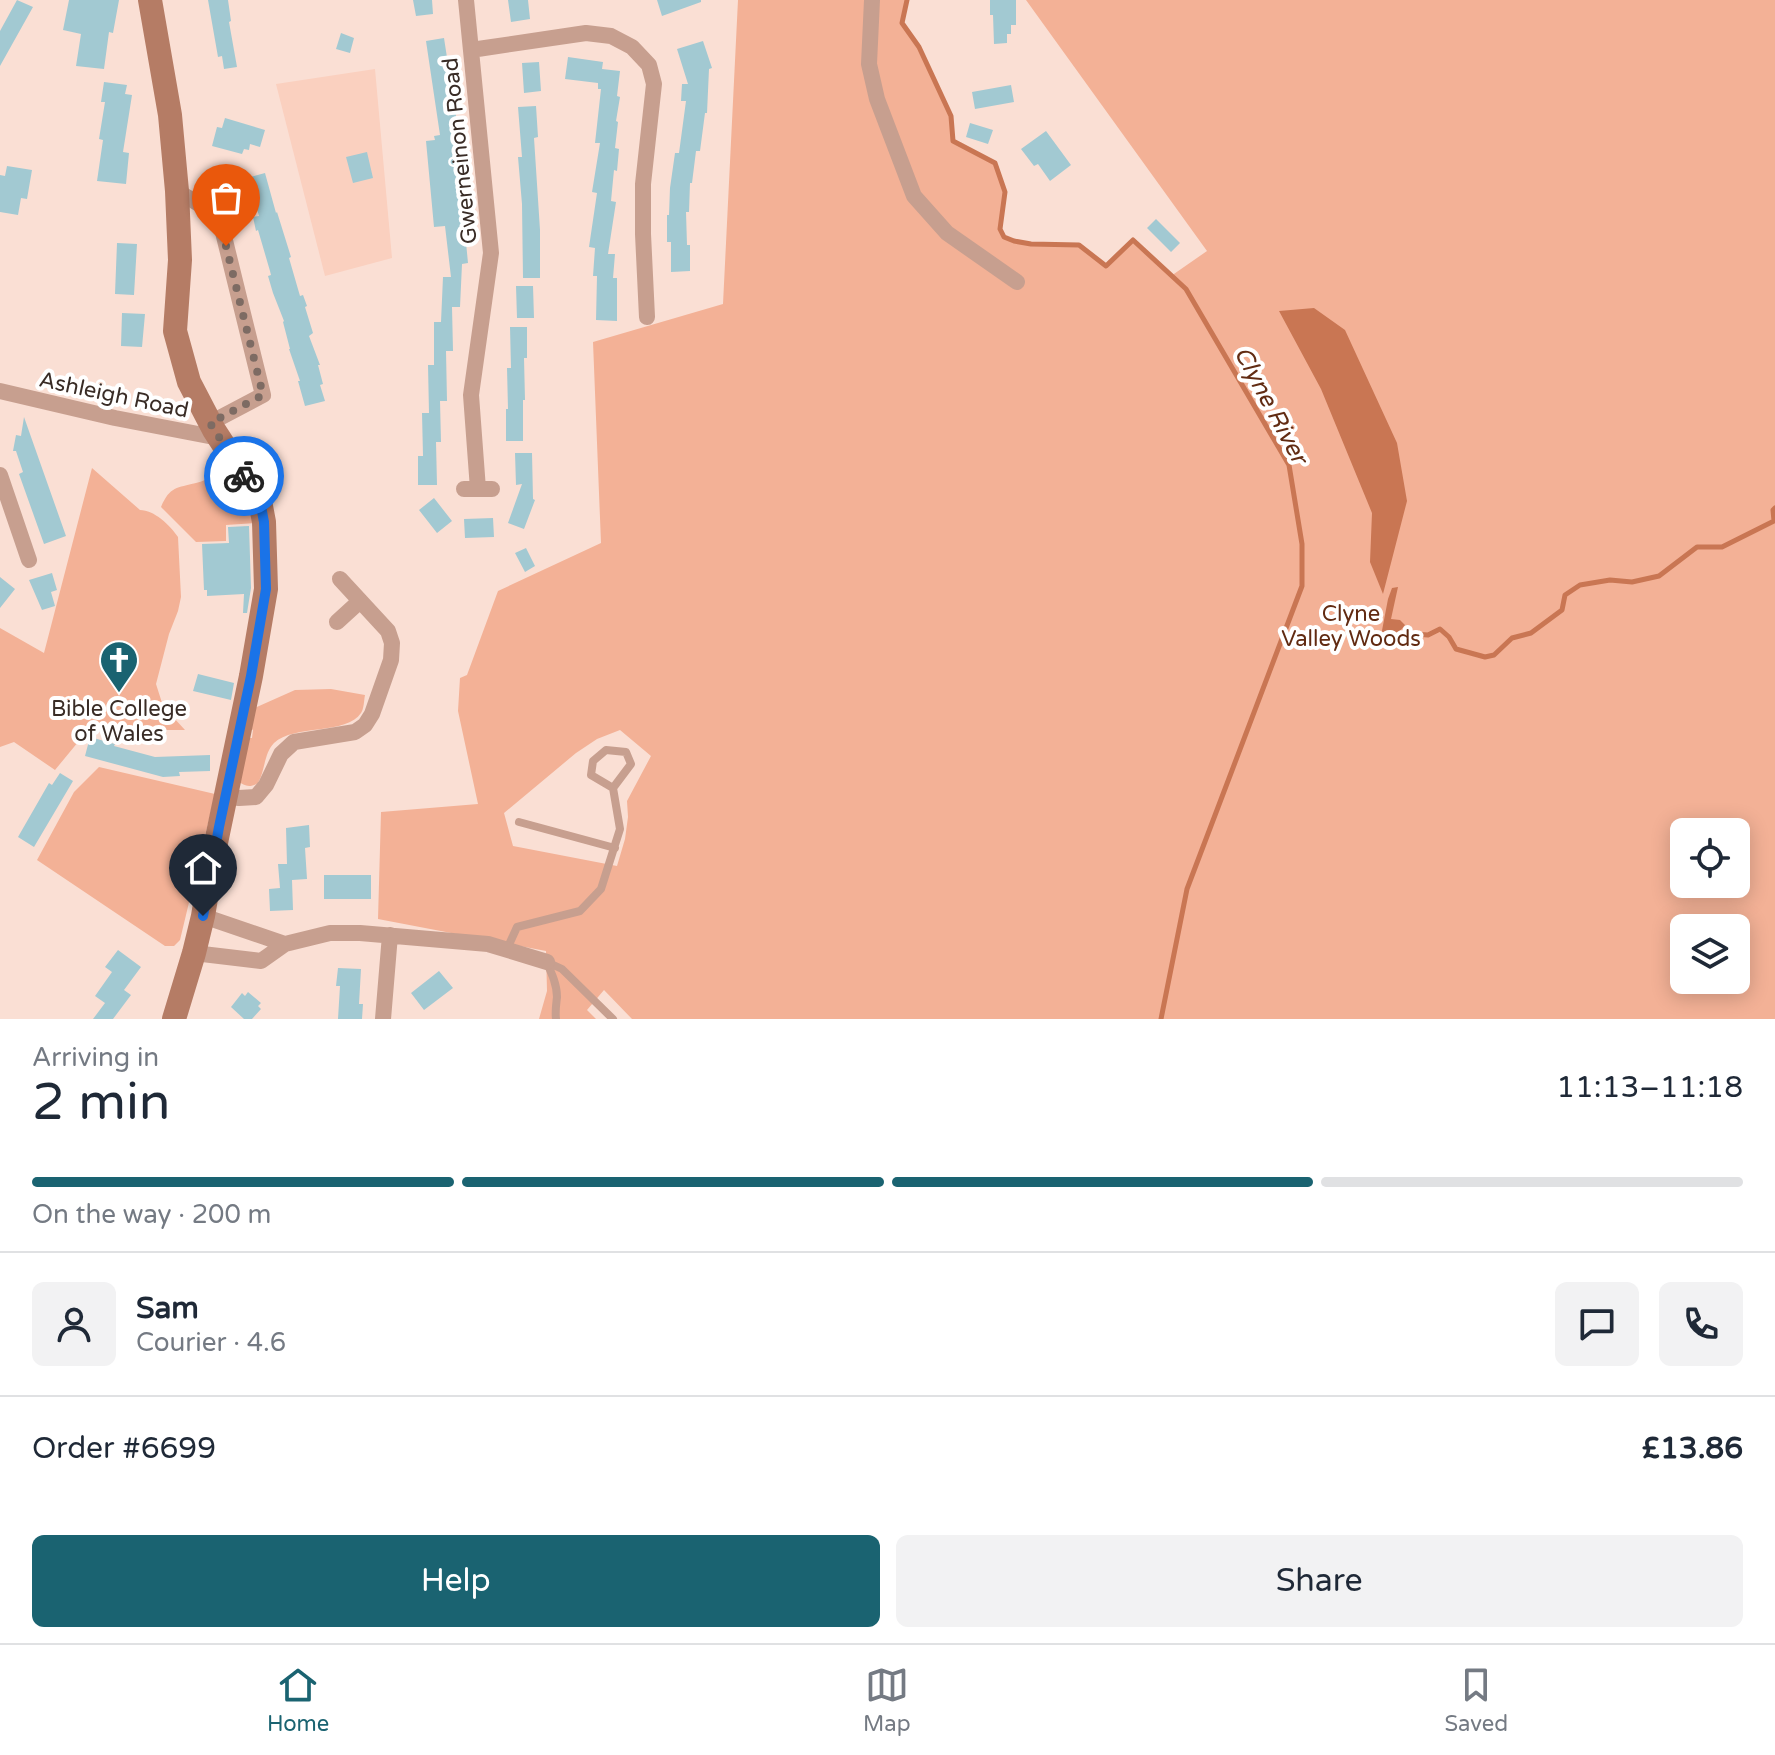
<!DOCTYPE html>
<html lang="en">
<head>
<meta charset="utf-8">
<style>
  body { margin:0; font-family:"Varela Round",sans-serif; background:#f2f2f3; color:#1f2937; height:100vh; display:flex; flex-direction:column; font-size:30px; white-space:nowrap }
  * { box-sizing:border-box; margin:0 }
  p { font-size:26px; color:#747a83 }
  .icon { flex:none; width:44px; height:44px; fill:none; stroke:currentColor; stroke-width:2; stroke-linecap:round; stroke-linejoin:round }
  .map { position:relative; height:1019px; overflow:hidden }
  .panel { display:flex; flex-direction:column; background:#fff; flex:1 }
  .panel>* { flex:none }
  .fabs { position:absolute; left:1670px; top:818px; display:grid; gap:16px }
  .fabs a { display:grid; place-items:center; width:80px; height:80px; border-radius:12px; background:#fff; box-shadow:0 4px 20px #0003; font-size:40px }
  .pin { position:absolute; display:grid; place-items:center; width:68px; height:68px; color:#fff; margin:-82px -34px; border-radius:50% 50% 50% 0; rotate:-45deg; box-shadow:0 0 8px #0007 }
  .pin .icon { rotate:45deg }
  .courier { position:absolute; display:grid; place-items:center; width:80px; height:80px; margin:-40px; border:6px solid #1a73e8; border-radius:50%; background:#fff; color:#222; box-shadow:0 2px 10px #0007 }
  .headline em { font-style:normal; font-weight:600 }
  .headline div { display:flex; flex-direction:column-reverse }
  .headline { display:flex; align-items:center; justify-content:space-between; height:136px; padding:0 32px }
  h1 { font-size:52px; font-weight:600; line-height:60px }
  .bar { display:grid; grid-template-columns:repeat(4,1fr); gap:12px 8px; align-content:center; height:96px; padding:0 32px }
  .bar i { height:10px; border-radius:6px; background:#e0e1e3 }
  .bar .on { background:#1a6371 }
  .bar p { grid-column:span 4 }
  .line { display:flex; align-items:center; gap:20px; padding:0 32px; border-top:2px solid #e0e1e3 }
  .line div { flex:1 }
  .round { display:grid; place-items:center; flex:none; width:84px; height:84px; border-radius:12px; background:#f2f2f3 }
  .action { display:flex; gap:16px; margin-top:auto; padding:16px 32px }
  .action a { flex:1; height:92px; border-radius:12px; background:#1a6371; color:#fff; font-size:32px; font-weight:600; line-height:92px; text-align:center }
  .action a+a { background:#f2f2f3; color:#1f2937 }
  .tab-bar { display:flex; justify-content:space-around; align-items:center; height:112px; border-top:2px solid #e0e1e3; background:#fff; font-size:22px; color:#747a83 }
  .tab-bar a { display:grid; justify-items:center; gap:4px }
  .tab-bar .on { color:#1a6371 }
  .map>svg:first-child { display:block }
</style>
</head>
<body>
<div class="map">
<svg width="1775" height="1019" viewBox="0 0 1775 1019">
  <rect width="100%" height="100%" fill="#fadfd4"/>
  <path fill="#fad0bf" d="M375,69L392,258L325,276L276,84Z"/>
  <path fill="#f3b196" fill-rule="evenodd" d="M738,0H907L902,23L919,47L951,116L953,141L995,163L1005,192L1000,229L1004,237L1014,241L1031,244L1079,245L1106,265L1133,240L1171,276L1207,251L1026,0H1775V1019H632L604,990L587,1010L596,1019H539L547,991L546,951L378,919L381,812L478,804L458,711L460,678L467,675L498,591L601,543L593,342L723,304ZM620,730L651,756L627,801L628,817L625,839L617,866L513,846L504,813L576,753L597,739ZM1684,832H1736V884H1684ZM1684,928H1736V980H1684Z
    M232,467L257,523L226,525V541L196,542L161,507C170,486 177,488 196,483C208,480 220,472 232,467Z
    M92,468L140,510C154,510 170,525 178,537L181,597L178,611L169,634L156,684L163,706L185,730H88L55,770L14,742L0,747V628L44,653Z
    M331,689L365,695C364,700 364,709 361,713C347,735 294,724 274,743C264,753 265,771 258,783C250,788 244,786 238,781L246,738H252L253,730L251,729L250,710L295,690Z
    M99,767L215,794L180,940L174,946H165L37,860L74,792Z"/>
  <path fill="#c97653" d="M1314,308L1345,330L1397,443L1407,501L1383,594L1370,562L1372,513L1321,389L1279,311Z
    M1398,587L1391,619L1400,620L1405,625C1399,634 1390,636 1383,645L1380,641L1388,599L1392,588Z"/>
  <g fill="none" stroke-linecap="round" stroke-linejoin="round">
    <path stroke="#c97653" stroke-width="5" d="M907,0L902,23L919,47L951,116L953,141L995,163L1005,192L1000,229L1004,237L1014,241L1031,244L1079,245L1106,266L1133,240L1186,289L1289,465L1302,544V586L1187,889L1161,1019
      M1400,633L1428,635L1440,629L1449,637L1456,649L1485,657L1494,655L1512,638L1531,633L1562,610L1565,595L1580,585L1610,580L1632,582L1659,576L1697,547H1722L1774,521L1773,510L1775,508"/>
  </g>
  <path fill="#a2c9d2" d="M17,0L33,7L0,66V31Z
    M69,0H119L113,33L109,32L104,69L76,66L81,34L63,30Z
    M208,0H228L231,21L229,22L237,67L224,69L222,56L218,57Z
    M413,0H432L433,14L416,16Z
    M508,0H528L530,19L511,22Z
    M657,0H701V2L662,16Z
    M990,0H1016V25H1011V34H1007V43L994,44L993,15H990Z
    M341,33L354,38L350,53L336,49Z
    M444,38L456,116L458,140L454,141L463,232H465L468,263L462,264L460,307H452L453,351H446L447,401H440L441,442H436L437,485H418V456H423L422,413H429L428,365H434V322H441L443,277H451L445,226L434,227L426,141L435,140L434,136L440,135L426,41Z
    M703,41L712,68L709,69L707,113H705L700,151H696L692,183H690L689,212H686L687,245H690V271L671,272V242H667V215H669L670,188L675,153H679L686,101H681L682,84H688L677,49Z
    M568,57L603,62L602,69L620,71L617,96L620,97L616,121L618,122L615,148L619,149L617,171L614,170L611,201L616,202L608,254H615L613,278H617V321L596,320L597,276H593L595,248L589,247L597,193L592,192L600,143H595L601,89H598V83L565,79Z
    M539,62L541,91L524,93L522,63Z
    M104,82L127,85L125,94L132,95L123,152L129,153L126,184L97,181L103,140L99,139L105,102H101Z
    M1011,85L1014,102L975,109L972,92Z
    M536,106L538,137L534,138L540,230V278H523L522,204L518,157H522L518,107Z
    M225,118L265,130L260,147L250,144L249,150L244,149L242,154L212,146L217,127L222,128Z
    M970,123L993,130L988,144L966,137Z
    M1046,131L1071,165L1050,181L1038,164L1034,166L1021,149Z
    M367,152L373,178L353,183L346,157Z
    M7,166L32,170L27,199L21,198L18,215L0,212V175L5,176Z
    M265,173L276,213L277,212L291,257L289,258L300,296L303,295L307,306L305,307L313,333L309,336L320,365H318L323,384L320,385L325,401L305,406L298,381H300L289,349H290L283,322L284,321L273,293L268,276L271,275L270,271L258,230L256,231L253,217L259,216L251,188L246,190L243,179Z
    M1156,219L1180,243L1171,252L1147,228Z
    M117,243L137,244L134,295L115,294Z
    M516,286H533L534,318H517Z
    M122,313L145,314L142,347L121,346Z
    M510,327H527V358H524L525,400H523V441H506V409H508L507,368H511Z
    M24,417L66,536L44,544L19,474L23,472L16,451H13L16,435L21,436Z
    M515,453H532L533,499L535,500L524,529L508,523L522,484L516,485Z
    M434,498L452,521L437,533L419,510Z
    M493,518L494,537L465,538L464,519Z
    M249,526L251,588L247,613H243L244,594L207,596V590H204L202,544L229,543L228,527Z
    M526,548L535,566L525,572L515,553Z
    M52,573L57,590L51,592L55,606L42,610L29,580Z
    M0,577L15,589L0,608Z
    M198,674L234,683L231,700L193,691Z
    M90,737L115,744L114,746L155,757L210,755V771L179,772L180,776L163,777L85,756Z
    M60,773L73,781L34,847L18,837L49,783L52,785Z
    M309,825L310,847L305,848L307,879L292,880L293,910L270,911L269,889L280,888L278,864H287L286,828Z
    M324,875H371V899H324Z
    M118,950L141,967L124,990L131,995L113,1019H93L105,1003L95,996L112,972L105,967Z
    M338,968L361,969L359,1004H363L362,1019H338L340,986H336Z
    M439,971L453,988L424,1010L411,993Z
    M248,992L261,1003L258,1006L261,1009L252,1019H244L231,1007L242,993L245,996Z"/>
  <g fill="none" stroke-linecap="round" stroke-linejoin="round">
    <path stroke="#c79f8f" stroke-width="8" d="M519,822L615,848
      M507,949L517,927L580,911L601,889L620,829L613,788L591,775L593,761L606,750L626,752L631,764L613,788
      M547,962L562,969L613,1019
      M547,963C552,974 557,985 557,997C556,1006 555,1011 556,1019"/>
    <path stroke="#c79f8f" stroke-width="16" d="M466,0L491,253L471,395L478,489
      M872,0L869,64L877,99L914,196L947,233L1017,282
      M471,50L586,33L611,36L632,47L649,65L654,84L643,184V234L647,317
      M177,191L219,216L263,395L210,423
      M0,391L115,418L219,438
      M0,475L29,560
      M464,489H492
      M337,622L360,601
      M225,796L239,798L256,797L266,785L281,754L294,742L355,732L365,725L372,714L391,660L392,643L388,631L340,579
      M203,916L285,944
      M194,953L261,961L285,944L330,933H360L488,944L547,962
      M383,1019L390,935"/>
    <path stroke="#b57c65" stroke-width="24" d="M150,0L170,115L177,191L180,260L175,331L189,382L214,430L260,501L264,522L266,589L251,676L213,857L203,916L194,953L174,1019"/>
  </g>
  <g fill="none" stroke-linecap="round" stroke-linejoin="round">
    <path stroke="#7d6b63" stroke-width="8" stroke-dasharray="0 14.4" d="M226,246L263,395L210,423L244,476"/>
    <path stroke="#1a73e8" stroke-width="10" d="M203,916L219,827L251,676L266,589L264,522L260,501L244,476"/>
  </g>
  <defs>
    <symbol id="church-pin" viewBox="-11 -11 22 30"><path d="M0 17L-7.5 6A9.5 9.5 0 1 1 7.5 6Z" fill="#1a6371" stroke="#fff"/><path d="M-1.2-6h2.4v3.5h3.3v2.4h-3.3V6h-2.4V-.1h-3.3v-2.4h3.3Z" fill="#fff"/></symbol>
  </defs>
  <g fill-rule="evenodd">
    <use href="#church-pin" x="97" y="638" width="44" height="60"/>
  </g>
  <g text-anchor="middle" stroke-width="8" stroke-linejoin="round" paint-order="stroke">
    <g font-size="22" fill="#392c26" stroke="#fff">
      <text transform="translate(459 151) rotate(-96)" y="8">Gwerneinon Road</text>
      <text transform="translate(114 394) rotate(12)" y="8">Ashleigh Road</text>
    </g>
    <g font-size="22" fill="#612a11" stroke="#fff">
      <text x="1351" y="621">Clyne<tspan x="1351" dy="25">Valley Woods</tspan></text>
    </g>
    <g font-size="22" fill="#392c26" stroke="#fff">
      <text x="119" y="716">Bible College<tspan x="119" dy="25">of Wales</tspan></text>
    </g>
    <g font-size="24" font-style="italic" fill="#622c13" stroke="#fff">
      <text transform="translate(1271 405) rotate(62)" y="8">Clyne River</text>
    </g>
  </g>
</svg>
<div class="fabs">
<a><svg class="icon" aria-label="locate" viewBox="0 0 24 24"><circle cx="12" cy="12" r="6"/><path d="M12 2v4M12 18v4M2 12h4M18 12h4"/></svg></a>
<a><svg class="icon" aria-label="layers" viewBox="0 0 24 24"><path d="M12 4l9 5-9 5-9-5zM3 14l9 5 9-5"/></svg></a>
</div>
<div class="pin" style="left:226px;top:246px;background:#ea580c"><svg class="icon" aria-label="bag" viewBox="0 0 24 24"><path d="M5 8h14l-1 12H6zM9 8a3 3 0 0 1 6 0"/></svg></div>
<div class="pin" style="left:203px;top:916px;background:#1f2937"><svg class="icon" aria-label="home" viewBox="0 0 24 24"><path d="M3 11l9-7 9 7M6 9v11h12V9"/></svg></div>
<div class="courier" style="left:244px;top:476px"><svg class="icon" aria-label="bike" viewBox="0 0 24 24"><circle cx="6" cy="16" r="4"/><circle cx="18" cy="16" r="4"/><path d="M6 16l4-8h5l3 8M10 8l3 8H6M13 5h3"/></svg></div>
</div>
<section class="panel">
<div class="headline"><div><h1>2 min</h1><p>Arriving in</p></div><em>11:13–11:18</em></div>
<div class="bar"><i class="on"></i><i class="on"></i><i class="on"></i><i></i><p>On the way · 200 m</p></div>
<div class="line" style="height:144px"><a class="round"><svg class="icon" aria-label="person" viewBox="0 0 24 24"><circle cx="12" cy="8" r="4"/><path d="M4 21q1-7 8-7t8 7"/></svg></a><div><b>Sam</b><p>Courier · 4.6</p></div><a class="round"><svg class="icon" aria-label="chat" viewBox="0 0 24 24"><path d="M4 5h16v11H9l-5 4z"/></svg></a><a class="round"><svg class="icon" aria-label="phone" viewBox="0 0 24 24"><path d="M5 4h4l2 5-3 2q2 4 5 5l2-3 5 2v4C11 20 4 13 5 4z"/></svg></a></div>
<div class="line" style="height:104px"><div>Order #6699</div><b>£13.86</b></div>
<div class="action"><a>Help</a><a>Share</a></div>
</section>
<nav class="tab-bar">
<a class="on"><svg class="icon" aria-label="home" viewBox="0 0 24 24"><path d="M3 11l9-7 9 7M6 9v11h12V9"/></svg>Home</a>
<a><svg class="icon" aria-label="map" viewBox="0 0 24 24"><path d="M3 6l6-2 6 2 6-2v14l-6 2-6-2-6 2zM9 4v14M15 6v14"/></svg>Map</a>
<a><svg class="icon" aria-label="saved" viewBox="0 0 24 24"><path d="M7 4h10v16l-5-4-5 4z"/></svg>Saved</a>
</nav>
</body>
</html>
